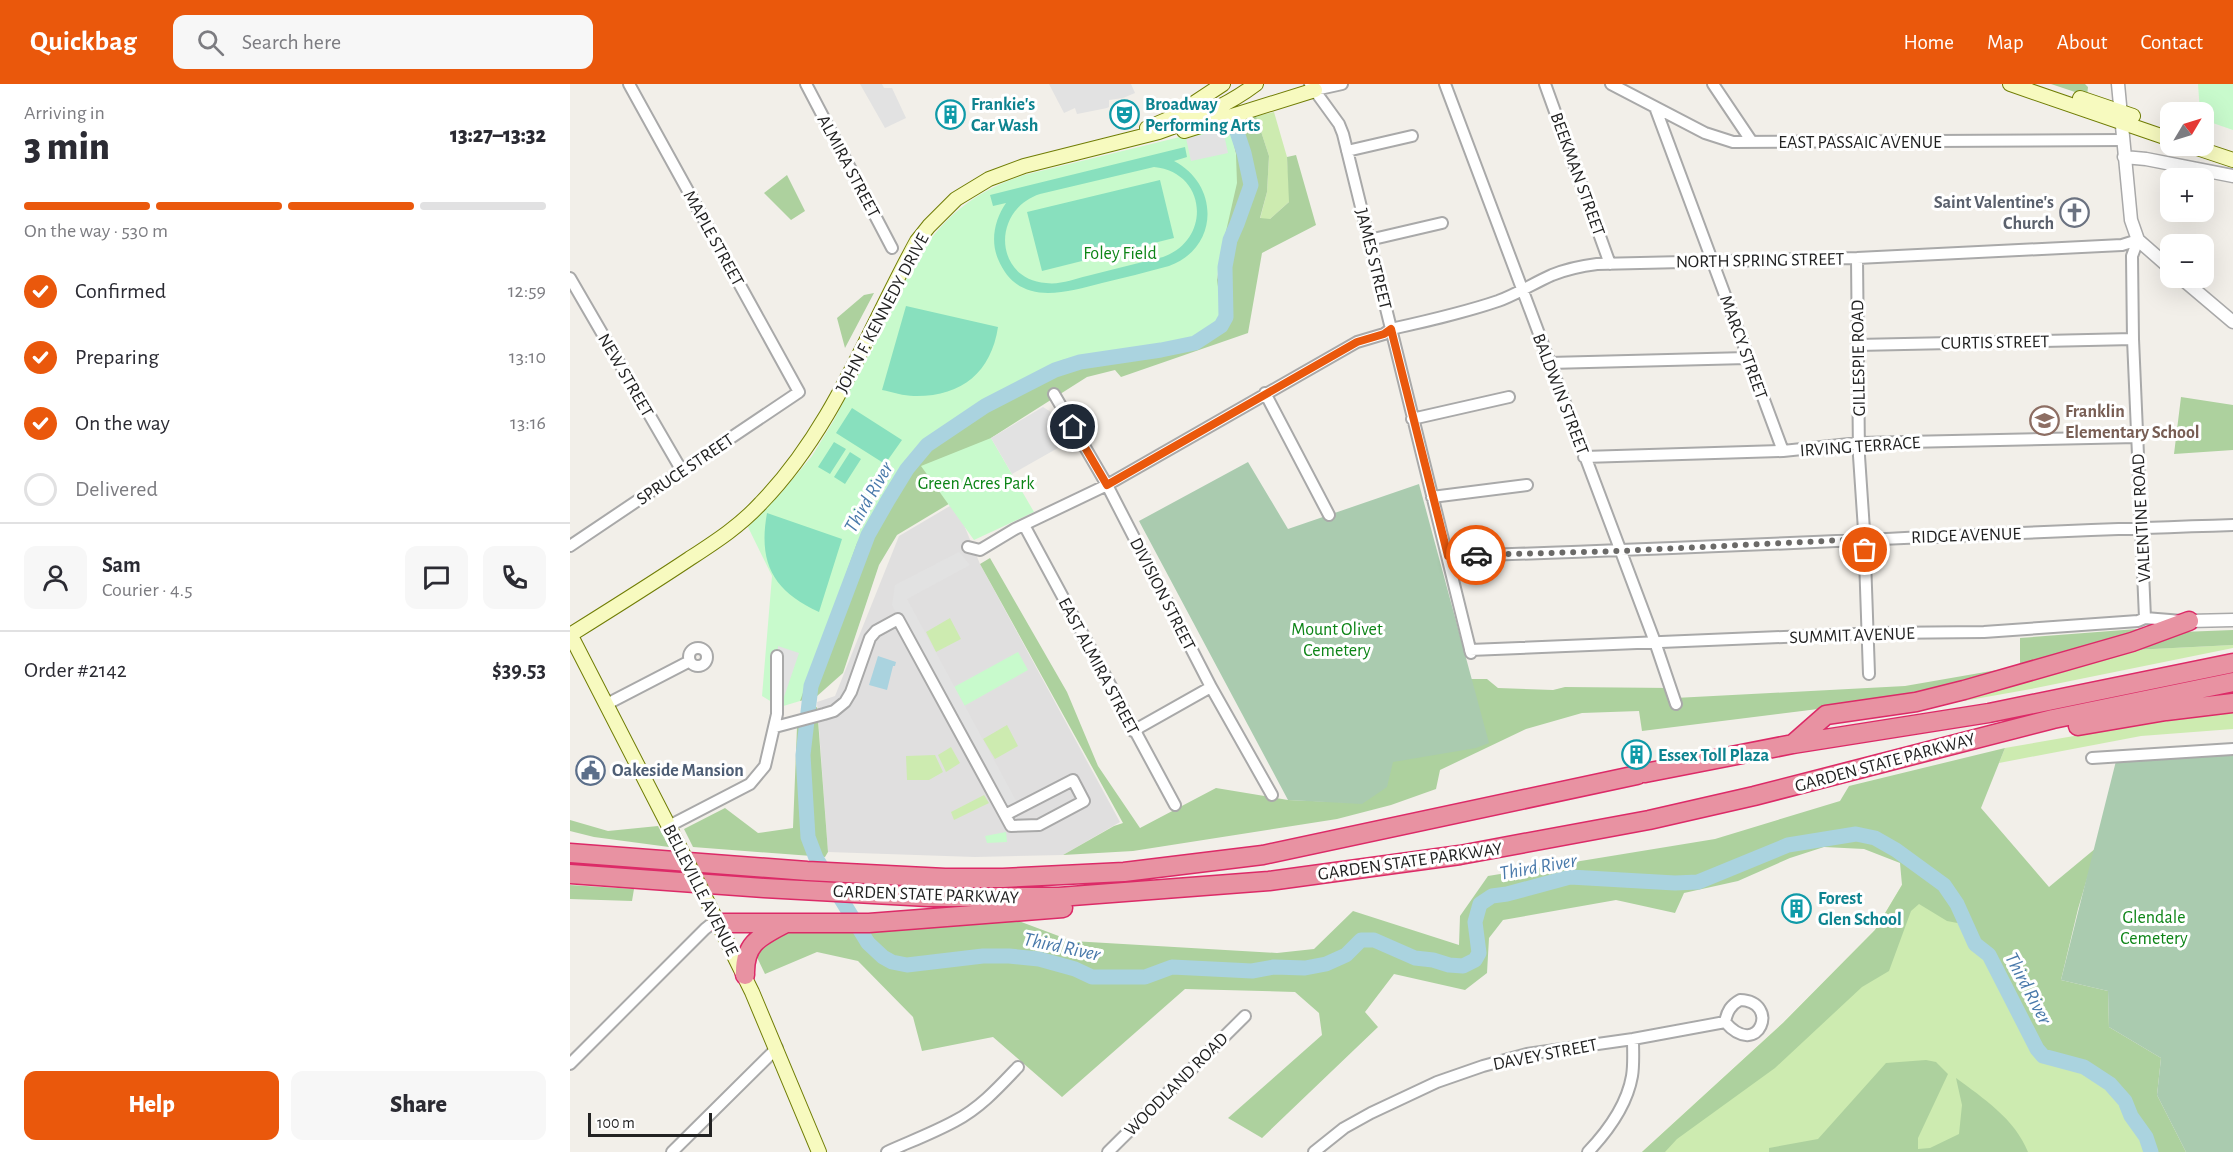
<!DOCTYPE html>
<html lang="en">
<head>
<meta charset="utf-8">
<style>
  body { margin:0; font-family:"Alegreya Sans",sans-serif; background:#f7f7f7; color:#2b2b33; height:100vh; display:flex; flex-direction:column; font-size:22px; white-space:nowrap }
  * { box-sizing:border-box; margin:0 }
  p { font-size:20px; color:#7c7c81 }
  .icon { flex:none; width:33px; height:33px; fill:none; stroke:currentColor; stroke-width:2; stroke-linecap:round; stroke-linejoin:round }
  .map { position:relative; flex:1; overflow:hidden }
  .drawer { display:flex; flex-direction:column; background:#fff; width:570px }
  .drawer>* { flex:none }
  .needle { width:39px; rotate:52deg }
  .buttons { position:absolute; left:1590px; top:18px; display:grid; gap:12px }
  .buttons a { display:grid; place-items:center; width:54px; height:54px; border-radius:12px; background:#fff; box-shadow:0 6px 24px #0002; font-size:30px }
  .scale { position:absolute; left:18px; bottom:15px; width:124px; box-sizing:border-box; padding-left:6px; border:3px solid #222; border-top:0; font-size:16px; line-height:21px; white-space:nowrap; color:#222; -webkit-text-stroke:4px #fff; paint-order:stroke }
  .pin { position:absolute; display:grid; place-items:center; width:51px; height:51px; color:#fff; margin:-26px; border:3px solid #fff; border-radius:50%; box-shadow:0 2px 6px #0007 }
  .courier { position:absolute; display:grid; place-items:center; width:60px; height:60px; margin:-30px; border:4px solid #ea580c; border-radius:50%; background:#fff; color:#222; box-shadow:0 2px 8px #0007 }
  .headline em { font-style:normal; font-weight:800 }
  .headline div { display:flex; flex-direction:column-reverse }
  .headline { display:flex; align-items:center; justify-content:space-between; height:102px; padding:0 24px }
  h1 { font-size:39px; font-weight:800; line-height:45px }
  .bar { display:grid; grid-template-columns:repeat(4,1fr); gap:9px 6px; align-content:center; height:72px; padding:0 24px }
  .bar i { height:8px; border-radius:4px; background:#e1e1e2 }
  .bar .active { background:#ea580c }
  .bar p { grid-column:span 4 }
  .line { display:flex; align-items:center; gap:15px; padding:0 24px; border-top:2px solid #e1e1e2 }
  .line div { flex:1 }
  .round { display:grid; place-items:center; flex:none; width:63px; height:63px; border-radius:12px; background:#f7f7f7 }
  ol { padding:0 24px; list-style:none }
  li { display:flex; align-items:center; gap:18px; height:66px }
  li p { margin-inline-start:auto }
  li .icon { padding:6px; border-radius:50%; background:#ea580c; color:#fff; stroke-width:4 }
  li:last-child { color:#7c7c81 }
  li i { width:33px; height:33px; border:3px solid #e1e1e2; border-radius:50% }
  .button { display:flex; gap:12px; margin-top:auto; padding:12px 24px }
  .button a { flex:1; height:69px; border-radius:12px; background:#ea580c; color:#fff; font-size:24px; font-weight:800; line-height:69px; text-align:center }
  .button a+a { background:#f7f7f7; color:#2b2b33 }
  header { display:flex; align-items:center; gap:36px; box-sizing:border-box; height:84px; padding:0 30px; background:#ea580c; color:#fff }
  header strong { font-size:28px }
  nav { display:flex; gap:33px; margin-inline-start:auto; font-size:21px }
  .search { width:420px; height:54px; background:#f7f7f7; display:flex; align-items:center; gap:15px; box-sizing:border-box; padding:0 21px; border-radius:12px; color:#7c7c81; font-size:22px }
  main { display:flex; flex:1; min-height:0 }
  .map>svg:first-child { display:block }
</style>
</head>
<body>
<header>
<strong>Quickbag</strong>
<div class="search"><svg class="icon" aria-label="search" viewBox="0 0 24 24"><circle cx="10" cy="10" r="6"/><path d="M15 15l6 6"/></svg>Search here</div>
<nav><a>Home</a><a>Map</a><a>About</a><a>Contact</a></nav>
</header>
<main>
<section class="drawer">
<div class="headline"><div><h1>3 min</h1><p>Arriving in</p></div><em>13:27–13:32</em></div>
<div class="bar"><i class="active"></i><i class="active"></i><i class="active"></i><i></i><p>On the way · 530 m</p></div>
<ol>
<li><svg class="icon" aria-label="check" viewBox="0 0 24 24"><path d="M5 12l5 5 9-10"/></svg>Confirmed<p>12:59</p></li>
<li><svg class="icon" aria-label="check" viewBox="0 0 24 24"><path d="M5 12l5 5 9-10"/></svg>Preparing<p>13:10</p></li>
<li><svg class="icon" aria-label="check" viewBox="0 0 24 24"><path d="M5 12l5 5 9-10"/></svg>On the way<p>13:16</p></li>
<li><i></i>Delivered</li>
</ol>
<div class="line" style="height:108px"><a class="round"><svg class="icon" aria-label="person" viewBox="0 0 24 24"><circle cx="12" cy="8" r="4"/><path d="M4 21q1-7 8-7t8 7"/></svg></a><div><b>Sam</b><p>Courier · 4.5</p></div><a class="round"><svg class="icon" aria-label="chat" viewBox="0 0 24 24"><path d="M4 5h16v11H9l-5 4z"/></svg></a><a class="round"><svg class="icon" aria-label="phone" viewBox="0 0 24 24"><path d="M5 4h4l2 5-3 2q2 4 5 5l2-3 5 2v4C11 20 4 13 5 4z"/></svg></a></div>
<div class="line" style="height:78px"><div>Order #2142</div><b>$39.53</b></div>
<div class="button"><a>Help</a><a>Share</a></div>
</section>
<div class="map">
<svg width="1663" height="1068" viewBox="0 0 1663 1068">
  <rect width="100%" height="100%" fill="#f2efe9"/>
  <path fill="#e0dfdf" d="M385,419L410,480L550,738L493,771L405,773L258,768L247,618L265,612L329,452Z"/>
  <path fill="#cdebb0" d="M704,28L717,73L720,117L700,135H690L697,108L699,72L686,32Z
    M380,534L391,555L366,568L356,548Z
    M1663,561V564L1461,605L1343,626L1563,566Z
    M1663,627V645L1571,652L1429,679L1435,664L1631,630Z
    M437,641L448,662L425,675L413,655Z
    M381,663L390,679L376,688L368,671Z
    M365,671L373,688L359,696H337L336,672Z
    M414,711L419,719L384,736L381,728Z
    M1339,789L1398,841L1405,860L1419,871L1451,936L1473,972L1514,983L1540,1000L1555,1017L1561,1032L1576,1053L1581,1068H1072L1213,939L1305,846Z"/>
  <path fill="#add19e" d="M1481,0H1515L1518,3L1517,12Z
    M686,32L699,72L697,108L690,134L700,135L719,118L717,73L726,71L746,141L692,169L678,249L551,293L545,286L517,293L421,354L392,412L327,451L309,481L273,589L246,613L230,617L216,615L332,356L647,196L666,71L659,41Z
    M217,91L235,127L221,136L194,109Z
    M304,209L275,264L267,234L294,211Z
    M1611,313L1663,321V366L1604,370Z
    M420,474L497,608L528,682L570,744L646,704L718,716L792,719L822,678L897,595H917L928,604L983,606L995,603L1102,604L1105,614L1335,602L1450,582V554L1580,544L1477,580L1304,618L1072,647L1069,627L1012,629L956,645L870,686L866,705L821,721L767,735L563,767L493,771L544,742L553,739L410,480Z
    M1663,546V561L1563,566L1612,548Z
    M247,623L258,768L255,773L123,763L114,745L155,724L188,749L223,744L227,643L231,630Z
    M1435,664L1411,724L1479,803L1526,764L1508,825L1491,896L1538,907L1539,943L1591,974L1587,1011L1616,1068H1581L1576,1053L1561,1032L1555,1017L1540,1000L1514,983L1473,972L1451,936L1419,871L1405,860L1398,841L1377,837L1349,820L1341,827L1319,887L1292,903L1205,984L1107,1055L1095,1068H1072L1213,939L1305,846L1332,801L1330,779L1294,765L1254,763L1220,774L1168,797L1114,809L1105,829L1046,816L933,836L919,854L917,889L895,906L824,890L795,928L808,943L692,1054L658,1034L752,951L749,929L725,908L615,905L492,1013L423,953L352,967L343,933L288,877L247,868L195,890L185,869L197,853L215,847L300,848L441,834L502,857L707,869L744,865L783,827L889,861L890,832L918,792L1145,755L1270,717L1279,702Z
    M0,736L38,747L88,742L99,763L24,753L0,747Z
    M0,801L64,805L62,817L0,815Z
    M1356,976L1366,978L1378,990L1348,1054V1065L1360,1064L1389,1050L1392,1021L1386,994C1413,1014 1445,1035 1458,1068H1199V1064L1248,1055L1316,979Z"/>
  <path fill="#aacbaf" d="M678,378L718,445L849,400L919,659L906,664L823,678L817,703L792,720L718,716L569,437Z
    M1663,670V1068H1616L1587,1011L1591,974L1539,943L1538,907L1491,896L1546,677Z"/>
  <path fill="#c8facc" d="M1628,0H1663V46L1634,36V28H1630Z
    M659,41L666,71L667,99L649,178L647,196L653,236L630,254L492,276L347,364L287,459L230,617L210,623L192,612L202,492L178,443L212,408L242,372L264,336L347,174C376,131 404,108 454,91Z
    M421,354L464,428L404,456L351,382Z
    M448,568L458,586L394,622L384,603Z
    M436,748L437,758L417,759L415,752Z"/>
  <path fill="#88e0be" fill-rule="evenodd" d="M615,63L617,73L604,77C650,101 649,164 599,182C576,188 554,194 532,199C493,209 448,223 428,175C420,156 425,135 436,119L423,122L420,111ZM584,83C637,88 642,156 593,173C567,179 542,186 517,192C504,195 490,201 476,199C424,195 421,126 470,110Z
    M590,96L604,154L472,187L457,128Z
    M336,222L428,243C421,289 391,313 344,312C334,312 322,308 312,306Z
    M282,324L332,356L315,380L266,349Z
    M264,358L276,365L260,390L248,383Z
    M280,368L291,375L275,400L264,393Z
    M197,429L272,455L249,528C203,507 188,479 197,429Z"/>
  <path fill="#e2e2e2" d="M290,0H312L314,4H322L336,34L315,44Z
    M479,0H561L565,9L553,14L539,16V23L537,24L507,30L505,24L494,29Z
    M653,46L658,69L621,77L616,54Z
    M491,322L503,343L497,348L502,356L442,390L421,354L473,323L481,328Z
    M389,468L400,481L337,515L450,724L435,731L322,521L325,501Z
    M208,562L229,569L214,613L210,614L205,608Z"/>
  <path fill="#aad3df" d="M308,572L326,578L325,582H323L317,606L299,601Z"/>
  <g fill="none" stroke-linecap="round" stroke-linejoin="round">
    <path stroke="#aad3df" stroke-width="15" d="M667,48L674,69L681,101L667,140L660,156L655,183L656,233L651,242L625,259L591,266L510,278L485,286L415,322L357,361L337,385L318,416L298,451L241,602L233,671L238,753L246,774L298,859L313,873L322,878L337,881L413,872H439L469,875L505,885L522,893H575L602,883L682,887L704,883L735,884L756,880L776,871L791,856H804L845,874L863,876L879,881L893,882L905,876L909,869L905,838L910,820L922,812L937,810L1000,793L1105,799L1128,798L1218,761L1286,750L1305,754L1326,766L1374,801L1387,820L1405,860L1419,871L1467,965L1473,972L1514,983L1540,1000L1555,1017L1561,1032L1576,1053L1581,1068"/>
    <defs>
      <path id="minor" d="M236,0L322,164
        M740,0L769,40L773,50L901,569
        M875,0L1085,558L1106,620
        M975,0L1040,180
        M1041,0L1135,49L1163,58L1553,56
        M1143,0L1182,58
        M745,6L772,0
        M1085,23L1213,367
        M777,67L842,52
        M799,156L872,139
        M1568,156L1562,172L1563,255L1575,534
        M1287,174L1289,372L1294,446L1299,590
        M0,194L112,387
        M1287,261L1563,255
        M979,279L1177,274
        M695,309L759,431
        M484,310L537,401L641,603L702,711
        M842,335L939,313
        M1014,373L1213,367L1289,359L1567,353
        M862,413L957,401
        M454,441L605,721
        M0,462L229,308L59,0
        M398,463L410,466L445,445L537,401L787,258L814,250L821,245C857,237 893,229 928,217C947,210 964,199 982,191C997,185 1011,182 1027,180L1287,174L1552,161L1568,156
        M878,472C1140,465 1401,449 1663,441
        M119 573a9 9 0 1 1 18 0a9 9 0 1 1-18 0Z
        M900,566L1308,549L1414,548L1568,537L1575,534L1612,537
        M37,620L120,577
        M205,643L254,630L264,627L275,618L281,608L300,554L306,547L328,535L435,731L503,696L514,717L469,741L441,742L435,731
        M563,647L641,603
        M1522,674L1663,665
        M99,742L180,700L195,682L207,630V572
        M1170,916C1211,917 1189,977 1155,938C1157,927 1161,921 1170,916Z
        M0,980L135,845L140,841L148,839
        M102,1068L207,964
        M317,1068C339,1058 363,1049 385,1037C410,1024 429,1003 448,983
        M538,1068L675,932
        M744,1068L774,1044L801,1029L867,998L913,982L957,970L1063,955L1155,938
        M1018,1068C1037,1048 1057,1021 1062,992C1064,980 1063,967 1063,955"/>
      <path id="tertiary" d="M1548,0L1561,136L1568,156L1600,184
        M1554,73L1576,75L1663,92
        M1611,194L1663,238
        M1619,537L1663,536"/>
      <path id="secondary" d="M1440,0L1600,55
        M1510,14L1563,32
        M577,44L603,33L653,0
        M614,47L745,6
        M1621,62L1663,76
        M0,550L111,766
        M0,551C40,526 80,501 119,475C145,458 170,442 191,419C263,345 298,246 347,157L359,142L386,115L419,95L454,82L589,48C623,36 657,22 686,0
        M134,811L182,908L249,1068"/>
      <path id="motorway" d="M1508,642L1596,627L1663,619
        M1223,660L1256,631L1346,618L1394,606L1562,558L1619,537
        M1075,689L1223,660L1419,629L1663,579
        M0,769L237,787L375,794H433L554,788L693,771L1067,691
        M0,790L194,804L358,813H489L699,797L890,771L1079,736L1184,712L1483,635L1663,598
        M148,839H299L493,824
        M175,891C174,860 189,853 214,840"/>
    </defs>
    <use href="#minor" stroke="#a9a9a9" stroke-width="14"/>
    <use href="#tertiary" stroke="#a9a9a9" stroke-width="15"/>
    <use href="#secondary" stroke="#707d05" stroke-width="16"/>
    <use href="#motorway" stroke="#dc2a67" stroke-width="21"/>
    <use href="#minor" stroke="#fff" stroke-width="10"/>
    <use href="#tertiary" stroke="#fff" stroke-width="12"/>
    <use href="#secondary" stroke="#f7fabf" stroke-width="14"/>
    <use href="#motorway" stroke="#e892a2" stroke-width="18"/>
    <defs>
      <path id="secondary-bridge" d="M111,766L134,811"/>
    </defs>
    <use href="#secondary-bridge" stroke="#707d05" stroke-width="16" stroke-linecap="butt"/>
    <use href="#secondary-bridge" stroke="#f7fabf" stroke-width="14"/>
  </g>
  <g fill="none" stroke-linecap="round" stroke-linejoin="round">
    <path stroke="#6b6a68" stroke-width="6" stroke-dasharray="0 10.8" d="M906,471L1050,467L1295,455V466"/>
    <path stroke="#ea580c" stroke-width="8" d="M503,343L537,401L787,258L814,250L821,245L878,472L906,471"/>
  </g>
  <defs>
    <symbol id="building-ring" viewBox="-11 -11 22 22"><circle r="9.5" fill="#fff" stroke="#0f9aa8" stroke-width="1.5"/><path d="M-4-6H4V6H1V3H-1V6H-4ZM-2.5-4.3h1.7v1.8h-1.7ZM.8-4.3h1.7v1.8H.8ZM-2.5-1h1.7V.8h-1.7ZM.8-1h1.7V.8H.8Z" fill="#0f9aa8"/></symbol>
    <symbol id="theatre-ring" viewBox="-11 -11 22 22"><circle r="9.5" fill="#fff" stroke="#0f9aa8" stroke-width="1.5"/><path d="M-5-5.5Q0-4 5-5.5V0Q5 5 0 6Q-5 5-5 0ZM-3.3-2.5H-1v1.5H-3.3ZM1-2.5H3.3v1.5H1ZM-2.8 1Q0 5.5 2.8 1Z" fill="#0f9aa8"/></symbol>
    <symbol id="church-ring" viewBox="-11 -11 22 22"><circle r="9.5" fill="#fff" stroke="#6b7280" stroke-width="1.5"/><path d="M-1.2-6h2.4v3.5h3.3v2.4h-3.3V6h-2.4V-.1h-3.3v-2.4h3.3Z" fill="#6b7280"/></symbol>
    <symbol id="school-ring" viewBox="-11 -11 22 22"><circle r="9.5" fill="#fff" stroke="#8d6e63" stroke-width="1.5"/><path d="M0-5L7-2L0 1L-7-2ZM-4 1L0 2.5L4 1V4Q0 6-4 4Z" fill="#8d6e63"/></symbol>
    <symbol id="civic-ring" viewBox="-11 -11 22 22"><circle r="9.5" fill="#fff" stroke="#5c6f8a" stroke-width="1.5"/><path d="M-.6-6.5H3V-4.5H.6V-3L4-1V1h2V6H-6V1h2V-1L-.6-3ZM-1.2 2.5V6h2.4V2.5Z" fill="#5c6f8a"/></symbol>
  </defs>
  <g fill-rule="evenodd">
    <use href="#building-ring" x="364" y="14" width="33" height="33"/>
    <use href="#theatre-ring" x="538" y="14" width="33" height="33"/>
    <use href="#church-ring" x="1488" y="112" width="33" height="33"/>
    <use href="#school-ring" x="1458" y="320" width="33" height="33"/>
    <use href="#building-ring" x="1050" y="654" width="33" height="33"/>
    <use href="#civic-ring" x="4" y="670" width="33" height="33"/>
    <use href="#building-ring" x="1210" y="808" width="33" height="33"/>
  </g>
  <g text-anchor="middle" stroke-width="6" stroke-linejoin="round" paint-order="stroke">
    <g font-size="18" font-weight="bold" fill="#0d838f" stroke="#fff" text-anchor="start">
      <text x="401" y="26">Frankie's<tspan x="401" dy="21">Car Wash</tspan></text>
      <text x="575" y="26">Broadway<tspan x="575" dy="21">Performing Arts</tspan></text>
      <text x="1088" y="677">Essex Toll Plaza</text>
      <text x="1248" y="820">Forest<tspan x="1248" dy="21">Glen School</tspan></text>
    </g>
    <g font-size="18" fill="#222" stroke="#fff">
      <text x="1290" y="64">EAST PASSAIC AVENUE</text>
      <text transform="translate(279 82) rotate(62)" y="6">ALMIRA STREET</text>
      <text transform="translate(1008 90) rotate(70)" y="6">BEEKMAN STREET</text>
      <text transform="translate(144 154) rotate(61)" y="6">MAPLE STREET</text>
      <text transform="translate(804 175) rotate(76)" y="6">JAMES STREET</text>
      <text transform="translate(1190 176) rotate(-1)" y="6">NORTH SPRING STREET</text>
      <text transform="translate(312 229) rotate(-62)" y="6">JOHN F. KENNEDY DRIVE</text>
      <text transform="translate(1425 258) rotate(-1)" y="6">CURTIS STREET</text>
      <text transform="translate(1174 263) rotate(70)" y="6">MARCY STREET</text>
      <text transform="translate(1288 274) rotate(-91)" y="6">GILLESPIE ROAD</text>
      <text transform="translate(56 291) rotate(60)" y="6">NEW STREET</text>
      <text transform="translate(991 310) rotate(69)" y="6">BALDWIN STREET</text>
      <text transform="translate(1290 362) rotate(-4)" y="6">IRVING TERRACE</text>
      <text transform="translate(115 385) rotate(-34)" y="6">SPRUCE STREET</text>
      <text transform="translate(1571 434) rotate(-93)" y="6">VALENTINE ROAD</text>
      <text transform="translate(1396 451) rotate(-2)" y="6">RIDGE AVENUE</text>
      <text transform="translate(593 510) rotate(63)" y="6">DIVISION STREET</text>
      <text transform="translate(1282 551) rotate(-2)" y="6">SUMMIT AVENUE</text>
      <text transform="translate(529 582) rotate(62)" y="6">EAST ALMIRA STREET</text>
      <text transform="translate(1315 678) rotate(-15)" y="6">GARDEN STATE PARKWAY</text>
      <text transform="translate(840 777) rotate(-8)" y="6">GARDEN STATE PARKWAY</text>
      <text transform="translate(131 806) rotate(63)" y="6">BELLEVILLE AVENUE</text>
      <text transform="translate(356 810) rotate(2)" y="6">GARDEN STATE PARKWAY</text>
      <text transform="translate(975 970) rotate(-11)" y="6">DAVEY STREET</text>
      <text transform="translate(606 1000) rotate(-45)" y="6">WOODLAND ROAD</text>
    </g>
    <g font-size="18" font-weight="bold" fill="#5b616d" stroke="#fff" text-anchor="end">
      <text x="1484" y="124">Saint Valentine's<tspan x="1484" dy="21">Church</tspan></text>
    </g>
    <g font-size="18" fill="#0c8416" stroke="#fff">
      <text x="550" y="175">Foley Field</text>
      <text x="406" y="405">Green Acres Park</text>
      <text x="767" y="551">Mount Olivet<tspan x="767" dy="21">Cemetery</tspan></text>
      <text x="1584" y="839">Glendale<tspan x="1584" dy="21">Cemetery</tspan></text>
    </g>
    <g font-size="18" font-weight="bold" fill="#785e54" stroke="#fff" text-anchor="start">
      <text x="1495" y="333">Franklin<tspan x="1495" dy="21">Elementary School</tspan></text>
    </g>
    <g font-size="18" font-weight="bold" fill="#4e5e75" stroke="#fff" text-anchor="start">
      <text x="42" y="692">Oakeside Mansion</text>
    </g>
    <g font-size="20" font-style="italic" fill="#4a7aab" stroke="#fff">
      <text transform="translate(298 413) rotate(-60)" y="7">Third River</text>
      <text transform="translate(968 782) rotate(-10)" y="7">Third River</text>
      <text transform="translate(492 862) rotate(12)" y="7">Third River</text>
      <text transform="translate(1459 904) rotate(62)" y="7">Third River</text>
    </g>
  </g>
</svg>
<div class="buttons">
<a><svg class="needle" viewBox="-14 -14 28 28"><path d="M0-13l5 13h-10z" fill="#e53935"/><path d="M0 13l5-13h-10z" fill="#7c7c81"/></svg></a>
<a>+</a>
<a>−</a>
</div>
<div class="scale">100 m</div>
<div class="pin" style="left:1295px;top:466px;background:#ea580c"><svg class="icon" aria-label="bag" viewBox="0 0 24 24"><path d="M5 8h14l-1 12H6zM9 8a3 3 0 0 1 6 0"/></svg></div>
<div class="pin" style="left:503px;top:343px;background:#1f2937"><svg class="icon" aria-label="home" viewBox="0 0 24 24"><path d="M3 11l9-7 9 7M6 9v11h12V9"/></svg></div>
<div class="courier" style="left:906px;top:471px"><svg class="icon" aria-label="car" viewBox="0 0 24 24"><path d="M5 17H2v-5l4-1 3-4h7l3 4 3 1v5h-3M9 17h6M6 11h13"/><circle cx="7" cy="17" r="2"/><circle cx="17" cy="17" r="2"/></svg></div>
</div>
</main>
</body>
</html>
